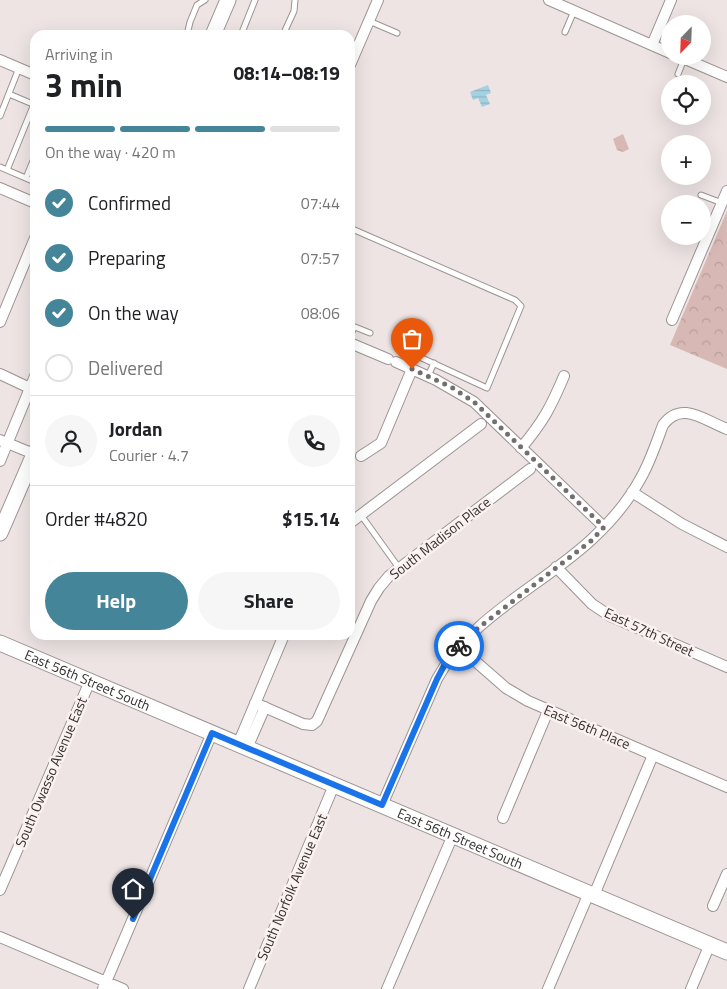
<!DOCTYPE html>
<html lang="en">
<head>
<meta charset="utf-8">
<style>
  body { margin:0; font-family:"Titillium Web",sans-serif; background:#f6f6f6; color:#202124; height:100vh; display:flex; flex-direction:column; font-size:19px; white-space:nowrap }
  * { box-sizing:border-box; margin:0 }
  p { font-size:16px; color:#757577 }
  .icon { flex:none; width:28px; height:28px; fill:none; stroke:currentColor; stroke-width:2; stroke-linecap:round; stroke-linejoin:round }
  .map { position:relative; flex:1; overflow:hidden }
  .side { position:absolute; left:30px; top:30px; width:325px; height:610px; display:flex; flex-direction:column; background:#fff; border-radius:15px; box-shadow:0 5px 20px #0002 }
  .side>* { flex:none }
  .needle { width:32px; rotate:203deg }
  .controls { position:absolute; left:661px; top:15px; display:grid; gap:10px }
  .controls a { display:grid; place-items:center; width:50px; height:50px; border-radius:50%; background:#fff; box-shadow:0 5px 20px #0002; font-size:25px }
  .pin { position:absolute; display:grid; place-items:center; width:42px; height:42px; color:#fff; margin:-51px -21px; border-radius:50% 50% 50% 0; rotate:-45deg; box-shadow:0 0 5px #0007 }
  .pin .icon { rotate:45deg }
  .courier { position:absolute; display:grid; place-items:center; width:50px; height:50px; margin:-25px; border:4px solid #1a73e8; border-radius:50%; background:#fff; color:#222; box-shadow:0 1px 6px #0007 }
  .summary em { font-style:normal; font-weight:700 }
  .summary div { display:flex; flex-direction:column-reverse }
  .summary { display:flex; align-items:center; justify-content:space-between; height:85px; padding:0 15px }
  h1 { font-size:32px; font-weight:700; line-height:38px }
  .bar { display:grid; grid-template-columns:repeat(4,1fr); gap:8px 5px; align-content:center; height:60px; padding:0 15px }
  .bar i { height:6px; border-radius:4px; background:#e0e0e0 }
  .bar .current { background:#458599 }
  .bar p { grid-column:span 4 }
  .line { display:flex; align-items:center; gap:12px; padding:0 15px; border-top:1px solid #e0e0e0 }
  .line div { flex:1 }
  .round { display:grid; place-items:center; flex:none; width:52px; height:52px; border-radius:26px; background:#f6f6f6 }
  ol { padding:0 15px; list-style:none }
  li { display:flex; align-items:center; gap:15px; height:55px }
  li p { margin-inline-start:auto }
  li .icon { padding:5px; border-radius:50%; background:#458599; color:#fff; stroke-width:4 }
  li:last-child { color:#757577 }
  li i { width:28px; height:28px; border:2px solid #e0e0e0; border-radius:50% }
  .cta { display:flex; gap:10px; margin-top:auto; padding:10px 15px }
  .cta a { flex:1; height:58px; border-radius:30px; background:#458599; color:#fff; font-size:20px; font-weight:700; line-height:58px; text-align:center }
  .cta a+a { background:#f6f6f6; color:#202124 }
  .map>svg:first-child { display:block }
</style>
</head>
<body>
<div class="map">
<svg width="727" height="989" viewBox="0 0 727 989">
  <defs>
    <pattern id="forest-crowns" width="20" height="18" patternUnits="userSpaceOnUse" patternTransform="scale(1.25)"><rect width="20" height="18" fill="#d7b8b4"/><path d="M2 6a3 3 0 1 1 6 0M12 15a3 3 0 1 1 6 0" fill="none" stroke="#b99e9b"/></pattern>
    <pattern id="water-rules" width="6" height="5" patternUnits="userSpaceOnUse" patternTransform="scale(1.25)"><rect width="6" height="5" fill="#a5d1e1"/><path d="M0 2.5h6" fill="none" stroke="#8eb4c1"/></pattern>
  </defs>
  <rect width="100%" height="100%" fill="#ede4e3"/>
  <path fill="url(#forest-crowns)" d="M623,134L629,149L623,152L617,150L613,139Z
    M727,211V369L670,345Z"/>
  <path fill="url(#water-rules)" d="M488,85L491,93L486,95L490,104L482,107L478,98L473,100L470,92Z"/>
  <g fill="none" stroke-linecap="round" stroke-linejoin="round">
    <defs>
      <path id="lane" d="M369,21L397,33
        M565,32L574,11
        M187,35L190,22L197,5L205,0
        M241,35L255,0
        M283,35L294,11L295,0
        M678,74L684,59
        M9,94L35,105
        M0,116L19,68
        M0,167L35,182
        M7,170L34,104
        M26,178L35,156
        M701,195L722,203
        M350,228L515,300L521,306L487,388L411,353
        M350,325L370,333
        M350,337L354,327
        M428,376L434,363
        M361,515L399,568"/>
      <path id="street" d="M549,0L670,53
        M652,45L671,0
        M678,56L727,77
        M0,60L35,75
        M350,65L378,0
        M0,188L35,203
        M672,320L727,191
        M0,322L35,238
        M350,343L388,359
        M396,362L436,380L474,402L604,527
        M0,374L34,390
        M0,440L34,454
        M521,448C543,422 551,407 564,376
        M361,456L381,443L412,369
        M0,461L35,376
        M632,492L682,524L727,547
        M350,523L481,424
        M556,567L592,604L610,616L727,667
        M459,647L506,688L528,701L727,787
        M255,703L303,724L312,725L317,721L371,601L379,588L389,576L530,469
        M238,744L284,635
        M247,748L265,707
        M382,805L437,679C471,616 540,587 591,540C612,521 630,499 643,474C651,459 657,441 663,425C681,400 704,420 727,429
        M503,818L548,711
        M0,890L90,681
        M594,895L653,755
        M713,906L727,874
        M0,937L123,989
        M103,989L212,733
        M249,989L334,785
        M387,989L453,835
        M548,989L589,893
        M691,989L710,944"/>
      <g id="secondary">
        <path d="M213,35L228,0"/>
        <path d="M0,533L35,452"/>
        <path id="s1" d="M0,643L727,952"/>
      </g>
    </defs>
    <use href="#lane" stroke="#9c9493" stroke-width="7"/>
    <use href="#street" stroke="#9c9493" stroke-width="12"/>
    <use href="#secondary" stroke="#9c9493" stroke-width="17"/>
    <use href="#lane" stroke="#fff" stroke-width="5"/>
    <use href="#street" stroke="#fff" stroke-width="10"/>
    <use href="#secondary" stroke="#fff" stroke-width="15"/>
  </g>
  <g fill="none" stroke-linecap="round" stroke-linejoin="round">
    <path stroke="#746f6e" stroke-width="5" stroke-dasharray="0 9" d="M412,369L451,387L474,402L604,527L591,541L473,632L459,646"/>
    <path stroke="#1a73e8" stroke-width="6" d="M133,919L212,733L382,805L437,679L446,662L459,646"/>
  </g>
  <g text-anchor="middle" stroke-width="5" stroke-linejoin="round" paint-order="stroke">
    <g font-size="14" fill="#33302f" stroke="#faf1f0">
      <text transform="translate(440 538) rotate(-38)" y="5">South Madison Place</text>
      <text transform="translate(649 632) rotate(25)" y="5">East 57th Street</text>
      <text dy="5" stroke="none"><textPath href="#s1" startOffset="95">East 56th Street South</textPath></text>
      <text transform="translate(587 727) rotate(23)" y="5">East 56th Place</text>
      <text transform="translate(51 772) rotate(-67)" y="5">South Owasso Avenue East</text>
      <text dy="5" stroke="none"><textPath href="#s1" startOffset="500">East 56th Street South</textPath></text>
      <text transform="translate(292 887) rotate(-67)" y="5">South Norfolk Avenue East</text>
    </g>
  </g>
</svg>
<div class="controls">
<a><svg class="needle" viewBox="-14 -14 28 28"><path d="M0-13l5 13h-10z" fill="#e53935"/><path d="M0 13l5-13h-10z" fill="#757577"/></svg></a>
<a><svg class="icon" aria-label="locate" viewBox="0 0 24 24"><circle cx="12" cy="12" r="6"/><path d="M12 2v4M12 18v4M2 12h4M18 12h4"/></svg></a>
<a>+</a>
<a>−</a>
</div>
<div class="pin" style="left:412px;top:369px;background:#ea580c"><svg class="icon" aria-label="bag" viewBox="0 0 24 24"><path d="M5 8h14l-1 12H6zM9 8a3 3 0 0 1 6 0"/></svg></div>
<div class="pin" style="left:133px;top:919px;background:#1f2937"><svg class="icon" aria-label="home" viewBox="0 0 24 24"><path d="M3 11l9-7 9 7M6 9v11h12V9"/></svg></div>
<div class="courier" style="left:459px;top:646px"><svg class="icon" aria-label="bike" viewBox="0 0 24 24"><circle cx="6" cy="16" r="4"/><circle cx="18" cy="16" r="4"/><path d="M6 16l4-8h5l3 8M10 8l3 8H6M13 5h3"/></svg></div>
<section class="side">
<div class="summary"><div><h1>3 min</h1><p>Arriving in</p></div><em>08:14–08:19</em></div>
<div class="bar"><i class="current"></i><i class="current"></i><i class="current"></i><i></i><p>On the way · 420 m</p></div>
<ol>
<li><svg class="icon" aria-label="check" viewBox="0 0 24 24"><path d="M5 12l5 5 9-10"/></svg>Confirmed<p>07:44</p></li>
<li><svg class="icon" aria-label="check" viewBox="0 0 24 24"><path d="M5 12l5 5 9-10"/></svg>Preparing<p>07:57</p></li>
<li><svg class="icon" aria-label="check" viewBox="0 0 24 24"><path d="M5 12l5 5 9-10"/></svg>On the way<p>08:06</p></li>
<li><i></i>Delivered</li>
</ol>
<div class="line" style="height:90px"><a class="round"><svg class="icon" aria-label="person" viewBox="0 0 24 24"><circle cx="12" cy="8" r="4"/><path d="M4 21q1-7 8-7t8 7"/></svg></a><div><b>Jordan</b><p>Courier · 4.7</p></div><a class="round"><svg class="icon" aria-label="phone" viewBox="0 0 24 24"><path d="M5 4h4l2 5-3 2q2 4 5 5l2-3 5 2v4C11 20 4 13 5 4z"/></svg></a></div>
<div class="line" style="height:65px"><div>Order #4820</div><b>$15.14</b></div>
<div class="cta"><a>Help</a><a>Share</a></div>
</section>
</div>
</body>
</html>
